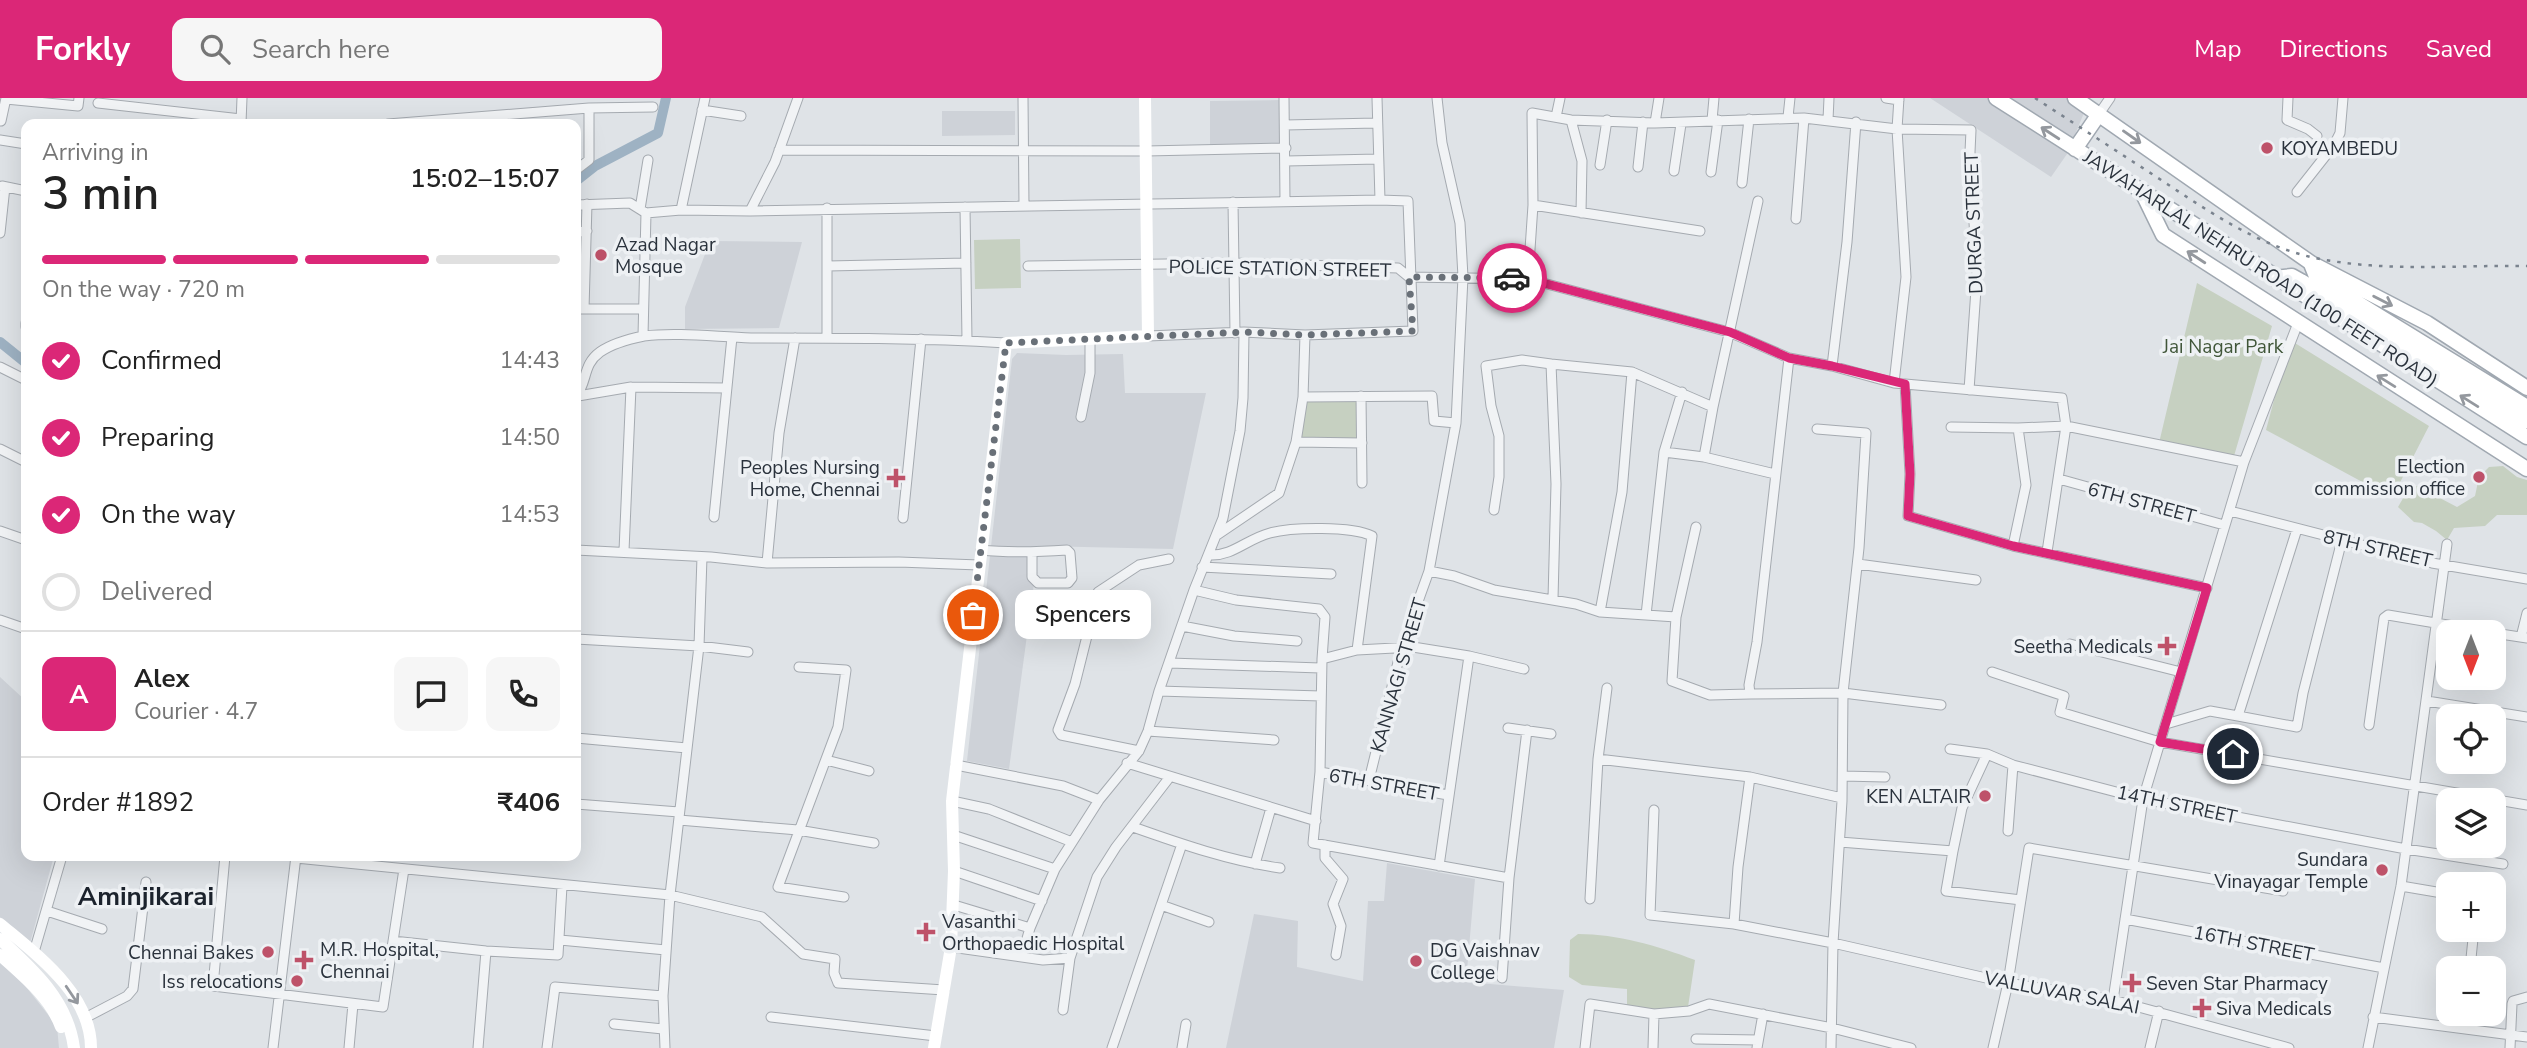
<!DOCTYPE html>
<html lang="en">
<head>
<meta charset="utf-8">
<style>
  body { margin:0; font-family:"Nunito Sans",sans-serif; background:#f6f6f6; color:#222; height:100vh; display:flex; flex-direction:column; font-size:26px; white-space:nowrap }
  * { box-sizing:border-box; margin:0 }
  p { font-size:23px; color:#767676 }
  .icon { flex:none; width:38px; height:38px; fill:none; stroke:currentColor; stroke-width:2; stroke-linecap:round; stroke-linejoin:round }
  .map { position:relative; flex:1; overflow:hidden }
  .panel { position:absolute; left:21px; top:21px; width:560px; height:742px; display:flex; flex-direction:column; background:#fff; border-radius:14px; box-shadow:0 7px 28px #0002 }
  .panel>* { flex:none }
  .needle { width:46px; rotate:180deg }
  .controls { position:absolute; left:2436px; top:522px; display:grid; gap:14px }
  .controls a { display:grid; place-items:center; width:70px; height:70px; border-radius:14px; background:#fff; box-shadow:0 7px 28px #0002; font-size:35px }
  .pin { position:absolute; display:grid; place-items:center; width:60px; height:60px; color:#fff; margin:-30px; border:4px solid #fff; border-radius:50%; box-shadow:0 2px 7px #0007 }
  .courier { position:absolute; display:grid; place-items:center; width:70px; height:70px; margin:-35px; border:5px solid #db2777; border-radius:50%; background:#fff; color:#222; box-shadow:0 2px 9px #0007 }
  .bubble { position:absolute; height:49px; border-radius:14px; background:#fff; box-shadow:0 7px 28px #0002; font-size:23px; font-weight:600; line-height:49px; text-align:center }
  .overview em { font-style:normal; font-weight:600 }
  .overview div { display:flex; flex-direction:column-reverse }
  .overview { display:flex; align-items:center; justify-content:space-between; height:119px; padding:0 21px }
  h1 { font-size:46px; font-weight:600; line-height:52px }
  .bar { display:grid; grid-template-columns:repeat(4,1fr); gap:10px 7px; align-content:center; height:84px; padding:0 21px }
  .bar i { height:9px; border-radius:5px; background:#e0e0e0 }
  .bar .active { background:#db2777 }
  .bar p { grid-column:span 4 }
  .line { display:flex; align-items:center; gap:18px; padding:0 21px; border-top:2px solid #e0e0e0 }
  .line div { flex:1 }
  .round { display:grid; place-items:center; flex:none; width:74px; height:74px; border-radius:14px; background:#f6f6f6 }
  ol { padding:0 21px; list-style:none }
  li { display:flex; align-items:center; gap:21px; height:77px }
  li p { margin-inline-start:auto }
  li .icon { padding:7px; border-radius:50%; background:#db2777; color:#fff; stroke-width:4 }
  li:last-child { color:#767676 }
  li i { width:38px; height:38px; border:4px solid #e0e0e0; border-radius:50% }
  header { display:flex; align-items:center; gap:42px; box-sizing:border-box; height:98px; padding:0 35px; background:#db2777; color:#fff }
  header strong { font-size:33px }
  nav { display:flex; gap:38px; margin-inline-start:auto; font-size:24px }
  .search { width:490px; height:63px; background:#f6f6f6; display:flex; align-items:center; gap:18px; box-sizing:border-box; padding:0 24px; border-radius:14px; color:#767676; font-size:26px }
  .map>svg:first-child { display:block }
</style>
</head>
<body>
<header>
<strong>Forkly</strong>
<div class="search"><svg class="icon" aria-label="search" viewBox="0 0 24 24"><circle cx="10" cy="10" r="6"/><path d="M15 15l6 6"/></svg>Search here</div>
<nav><a>Map</a><a>Directions</a><a>Saved</a></nav>
</header>
<div class="map">
<svg width="2527" height="950" viewBox="0 0 2527 950">
  <rect width="100%" height="100%" fill="#dfe3e7"/>
  <path fill="#ced2d8" d="M1930,0H2082L2088,5L2067,56L2051,79Z
    M1281,2V48L1210,49V3Z
    M942,13H1015V37L942,38Z
    M710,143L802,144L779,230L685,231V209Z
    M1017,255L1066,257L1123,256L1125,295H1206L1173,451L1039,448L1009,671L967,663L1012,261Z
    M0,579L26,603V758H54L30,845L0,819Z
    M1387,765L1475,781L1466,884L1564,892L1554,950H1226L1254,816L1298,823L1297,869L1363,883L1368,803H1384Z
    M0,864L23,885L57,928L59,950H0Z"/>
  <path fill="#c6d0c1" d="M1020,141L1021,190L975,191L974,142Z
    M2197,185L2272,228L2234,358L2159,345Z
    M2290,242L2429,328L2392,400L2266,332Z
    M1306,300L1361,301L1360,344L1299,342Z
    M2503,368L2517,379L2527,382V417H2497L2485,428L2454,430L2447,442L2436,433L2422,425L2414,424L2398,409L2409,390L2417,388L2457,409L2475,398L2479,379L2489,369Z
    M1578,836C1617,836 1658,848 1695,862L1688,909L1655,913L1627,907V891L1582,887L1569,879L1570,842Z"/>
  <g fill="none" stroke-linecap="round" stroke-linejoin="round">
    <path stroke="#9eb2c3" stroke-width="10" d="M576,83L595,68L658,35L666,0
      M0,244L26,265"/>
    <defs>
      <path id="street" d="M1023,0L1024,108
        M1284,0L1285,103
        M1377,0L1380,102
        M1886,0L1899,2
        M2288,0L2287,22L2308,31L2317,38
        M6,1L78,8L79,0
        M98,5L241,21
        M702,12L741,18
        M2099,16L2110,0
        M1556,19L1560,0
        M1788,19L1790,0
        M1571,22L1582,63L1581,115
        M1712,22L1714,0
        M1828,22L1829,0
        M1,23L6,0
        M241,25L242,0
        M1655,25L1659,0
        M388,26L589,10L653,9
        M1285,27L1376,25
        M0,42L26,46
        M779,52L1146,53L1286,50
        M1286,63L1378,61
        M1600,67L1607,22
        M1638,69L1643,24
        M576,72L589,62V10
        M1674,73L1681,26
        M1711,74L1718,22
        M1742,85L1749,21
        M2,88L26,93
        M2297,94L2334,47L2340,35L2343,0
        M1233,104L1235,235
        M576,107L630,105L646,115L681,112L750,113L1380,102L1408,103L1413,233L1305,237L1244,234L1148,238
        M1533,107L1700,133
        M965,109L967,242
        M640,111L648,62
        M681,112L705,0
        M750,113L775,64L798,0
        M1796,121L1804,20
        M576,134L587,133
        M0,135L5,89
        M828,168L966,165
        M1028,168L1234,165L1398,170L1409,179
        M1409,179L1528,181L1729,234L1789,260L1832,268L1894,285L2062,300L2066,328L2047,454
        M1528,181L1533,107L1532,15L1571,22L1655,25L1804,20L1897,31L1971,32L1970,54L1977,177L1969,292
        M576,211H643
        M584,211L587,106
        M26,229V225
        M643,238L646,115
        M827,239V110
        M1789,260L1757,544L1749,587L1750,596L1843,595L1941,607
        M1832,268L1847,144L1856,24
        M0,269L26,282
        M1894,285L1906,179L1897,31L1899,0
        M1905,286L1910,376L1908,418L2013,448L2207,490
        M576,298C588,284 582,267 600,254C613,245 629,241 644,238C679,234 716,239 751,240C836,240 921,240 1006,245
        M578,298L631,289L727,290
        M1361,298L1362,385
        M1303,299L1432,298L1434,323L1456,325
        M1081,319L1090,275V241
        M1951,329L2018,330L2066,328L2244,364
        M1817,331L1866,335L1859,450L1843,595L1842,703L1833,845L1831,950
        M1296,344L1362,345
        M0,351L26,364
        M1664,354L1704,359L1775,376
        M1704,359L1713,309L1758,103
        M2059,381L2224,427
        M1494,412L1499,379V338L1491,308L1486,268L1522,262L1551,266
        M2230,413L2432,465L2527,481
        M714,419L732,239
        M903,420L921,241
        M0,433L26,442
        M1217,437L1279,395L1296,344L1303,299L1305,237
        M2013,448L2026,387L2018,330
        M576,452L711,459L767,465L899,464L979,467
        M981,452C1010,455 1038,454 1067,452L1070,455L1072,480L1068,485H1038L1032,479V454
        M624,453L631,289
        M1210,457C1233,458 1247,441 1270,435C1292,429 1352,428 1372,438L1357,552L1322,561L1320,674L1313,745L1509,780
        M767,465L779,335L795,240
        M1858,466L1976,482
        M1202,469L1331,476
        M1429,473L1454,478L1494,492L1576,506L1600,514L1646,517L1664,354L1682,294
        M1194,492L1236,502L1319,511L1325,519L1322,561
        M1553,501L1556,386L1551,266L1632,274L1713,309
        M1600,514L1622,394L1632,274
        M1646,517L1676,519L1672,583L1710,597L1750,596
        M1676,519L1696,429
        M0,522L26,531
        M1182,528L1234,538L1297,543
        M2494,535L2527,540
        M2521,539L2527,515
        M576,541L699,548L748,554
        M2070,546L2181,574
        M1357,552L1413,549L1469,558L1439,768
        M1469,558L1524,571
        M1170,565L1320,570
        M799,569L846,572L838,629L778,789L844,799
        M1992,574L2064,598L2060,614L2160,644L2527,707
        M1159,593L1321,598
        M2427,603L2527,619
        M2238,618L2297,629L2303,595L2342,442
        M2166,626L2210,613L2238,618L2297,431
        M2369,627L2384,520L2388,517L2489,534
        M1508,630L1551,636
        M1148,633L1274,642
        M576,640L687,650
        M1950,651L1987,656L2013,667L2143,701L2406,751L2503,766
        M1139,653L1061,637L1058,632L1075,586L1098,494L1139,467L1169,461
        M1598,661L1750,679L1842,700
        M826,662L869,673
        M1127,665L1316,723
        M956,667L1063,688L1099,702
        M1320,674L1448,697
        M1843,678L1885,679
        M1750,679L1738,769L1734,826L1833,845L2008,885L2113,902L2289,950
        M1369,682L1402,548L1429,473L1456,325L1463,179L1460,125L1442,45L1437,0
        M952,703L989,711L1072,744
        M576,706L679,714
        M1654,712L1650,817L1734,826
        M679,722L798,732L874,745
        M1133,729C1181,746 1230,763 1280,770
        M2008,733L2013,667
        M953,737L1055,771
        M1840,744L1953,753L1946,793L2021,802
        M1325,747V760L1343,781L1333,806L1341,828L1336,857
        M1953,753L1962,710L1987,656
        M225,758L213,888L383,909L404,771
        M296,760L670,797L762,819L803,856L835,861L834,875L838,885L944,892
        M1255,766L1271,710
        M954,773L1042,803
        M2401,788L2448,796
        M1590,801L1598,661L1607,590
        M954,807L1030,830
        M1161,807L1209,824
        M47,813L102,831
        M2125,821L2384,870
        M560,842L666,852
        M393,843L486,853L558,857L562,788
        M951,849L1043,862L1070,860L1097,779L1116,749L1169,680
        M34,854L62,758
        M1022,858L1030,830L1055,771L1099,702L1139,653L1148,633L1159,593L1194,492L1223,420L1240,333L1243,300L1244,234
        M2470,870L2474,831
        M1502,880L1509,780L1527,632
        M2113,902L2143,701L2244,364L2298,225
        M1063,912L1070,860
        M771,919L936,938
        M2373,919L2527,939
        M85,920L127,898L133,891L146,784
        M614,926L663,931
        M1696,941L1758,942
        M273,950L296,758
        M349,950L353,906
        M478,950L486,853
        M547,950L555,889L663,898
        M665,950L663,898L670,797L699,548L702,459
        M1112,950L1182,746
        M1182,950L1186,926
        M1585,950L1590,906L1654,916L1689,913L1709,906L1832,930L1911,950
        M1653,950L1654,916
        M1757,950L1763,916
        M1993,950L2008,885L2029,750L2283,793
        M2150,950L2159,913
        M2368,950L2401,788L2447,446
        M2510,950L2512,906L2513,903L2527,899"/>
      <path id="primary" d="M1996,0L2527,339
        M2075,0L2311,165L2427,225L2527,290
        M2075,51L2099,16
        M2143,96L2163,137L2527,371
        M2311,166L2315,176L2322,183L2527,309
        M2274,180L2292,178L2301,183L2527,323"/>
    </defs>
    <use href="#street" stroke="#a5aab0" stroke-width="11"/>
    <use href="#primary" stroke="#a0a8b1" stroke-width="17"/>
    <use href="#street" stroke="#f1f3f5" stroke-width="9"/>
    <path stroke="#fff" stroke-width="12" d="M0,826C37,857 91,896 91,950
      M0,841C34,872 68,903 74,950
      M0,857C23,878 50,899 61,929
      M934,950L951,849L954,773L952,703L1006,245L1148,238L1145,0"/>
    <use href="#primary" stroke="#fff" stroke-width="14"/>
    <path stroke="#7a838e" stroke-width="2.5" stroke-dasharray="3.5 7" stroke-linecap="butt" d="M2035,0C2075,26 2115,52 2155,78C2207,112 2258,149 2320,161C2388,174 2458,167 2527,168"/>
  </g>
  <defs><path id="oneway-shaft" d="M-6 0H5M1.5-3L5.5 0L1.5 3" fill="none" stroke-width="1.6" stroke-linecap="round" stroke-linejoin="round" transform="scale(1.75)"/></defs>
  <g stroke="#94989e">
    <use href="#oneway-shaft" transform="translate(2050 35) rotate(-147)"/>
    <use href="#oneway-shaft" transform="translate(2132 39) rotate(35)"/>
    <use href="#oneway-shaft" transform="translate(2196 159) rotate(-147)"/>
    <use href="#oneway-shaft" transform="translate(2383 203) rotate(27)"/>
    <use href="#oneway-shaft" transform="translate(2386 283) rotate(-148)"/>
    <use href="#oneway-shaft" transform="translate(2469 303) rotate(-148)"/>
    <use href="#oneway-shaft" transform="translate(72 897) rotate(56)"/>
  </g>
  <g fill="none" stroke-linecap="round" stroke-linejoin="round">
    <path stroke="#697078" stroke-width="7" stroke-dasharray="0 12.6" d="M973,517L1006,245L1244,234L1305,237L1413,233L1409,179L1512,180"/>
    <path stroke="#db2777" stroke-width="9" d="M1512,180L1528,181L1730,234L1789,260L1832,268L1905,286L1910,376L1908,418L2013,448L2207,490L2160,644L2233,656"/>
  </g>
  <g fill="#be5269" stroke="#eef1f4" stroke-width="2.5">
    <circle cx="2267" cy="50" r="7"/>
    <circle cx="601" cy="157" r="7"/>
    <circle cx="2479" cy="379" r="7"/>
    <path d="M892.5 369.5h7v7h7v7h-7v7h-7v-7h-7v-7h7z"/>
    <path d="M2163.5 537.5h7v7h7v7h-7v7h-7v-7h-7v-7h7z"/>
    <circle cx="1985" cy="698" r="7"/>
    <circle cx="2382" cy="772" r="7"/>
    <path d="M922.5 823.5h7v7h7v7h-7v7h-7v-7h-7v-7h7z"/>
    <circle cx="268" cy="854" r="7"/>
    <path d="M300.5 851.5h7v7h7v7h-7v7h-7v-7h-7v-7h7z"/>
    <circle cx="1416" cy="863" r="7"/>
    <circle cx="297" cy="883" r="7"/>
    <path d="M2128.5 874.5h7v7h7v7h-7v7h-7v-7h-7v-7h7z"/>
    <path d="M2198.5 899.5h7v7h7v7h-7v7h-7v-7h-7v-7h7z"/>
  </g>
  <g text-anchor="middle" stroke-width="7" stroke-linejoin="round" paint-order="stroke">
    <g font-size="19" fill="#2a323c" stroke="#eef1f4" text-anchor="start">
      <text x="2281" y="57">KOYAMBEDU</text>
      <text x="615" y="153">Azad Nagar<tspan x="615" dy="22">Mosque</tspan></text>
      <text x="2465" y="375" text-anchor="end">Election<tspan x="2465" dy="22">commission office</tspan></text>
      <text x="880" y="376" text-anchor="end">Peoples Nursing<tspan x="880" dy="22">Home, Chennai</tspan></text>
      <text x="2153" y="555" text-anchor="end">Seetha Medicals</text>
      <text x="1971" y="705" text-anchor="end">KEN ALTAIR</text>
      <text x="2368" y="768" text-anchor="end">Sundara<tspan x="2368" dy="22">Vinayagar Temple</tspan></text>
      <text x="942" y="830">Vasanthi<tspan x="942" dy="22">Orthopaedic Hospital</tspan></text>
      <text x="320" y="858">M.R. Hospital,<tspan x="320" dy="22">Chennai</tspan></text>
      <text x="1430" y="859">DG Vaishnav<tspan x="1430" dy="22">College</tspan></text>
      <text x="254" y="861" text-anchor="end">Chennai Bakes</text>
      <text x="283" y="890" text-anchor="end">Iss relocations</text>
      <text x="2146" y="892">Seven Star Pharmacy</text>
      <text x="2216" y="917">Siva Medicals</text>
    </g>
    <g font-size="19" fill="#2a323c" stroke="#eef1f4">
      <text transform="translate(1973 125) rotate(-92)" y="7">DURGA STREET</text>
      <text transform="translate(1280 170) rotate(1)" y="7">POLICE STATION STREET</text>
      <text transform="translate(2261 170) rotate(33)" y="7">JAWAHARLAL NEHRU ROAD (100 FEET ROAD)</text>
      <text transform="translate(2142 404) rotate(15)" y="7">6TH STREET</text>
      <text transform="translate(2378 450) rotate(13)" y="7">8TH STREET</text>
      <text transform="translate(1398 577) rotate(-74)" y="7">KANNAGI STREET</text>
      <text transform="translate(1384 686) rotate(10)" y="7">6TH STREET</text>
      <text transform="translate(2177 706) rotate(12)" y="7">14TH STREET</text>
      <text transform="translate(2254 845) rotate(11)" y="7">16TH STREET</text>
      <text transform="translate(2062 894) rotate(11)" y="7">VALLUVAR SALAI</text>
    </g>
    <g font-size="19" fill="#405639" stroke="#eef1f4">
      <text x="2223" y="255">Jai Nagar Park</text>
    </g>
    <g font-size="26" font-weight="bold" fill="#1c232d" stroke="#eef1f4">
      <text x="146" y="807">Aminjikarai</text>
    </g>
  </g>
</svg>
<div class="controls">
<a><svg class="needle" viewBox="-14 -14 28 28"><path d="M0-13l5 13h-10z" fill="#e53935"/><path d="M0 13l5-13h-10z" fill="#767676"/></svg></a>
<a><svg class="icon" aria-label="locate" viewBox="0 0 24 24"><circle cx="12" cy="12" r="6"/><path d="M12 2v4M12 18v4M2 12h4M18 12h4"/></svg></a>
<a><svg class="icon" aria-label="layers" viewBox="0 0 24 24"><path d="M12 4l9 5-9 5-9-5zM3 14l9 5 9-5"/></svg></a>
<a>+</a>
<a>−</a>
</div>
<div class="pin" style="left:973px;top:517px;background:#ea580c"><svg class="icon" aria-label="bag" viewBox="0 0 24 24"><path d="M5 8h14l-1 12H6zM9 8a3 3 0 0 1 6 0"/></svg></div>
<div class="pin" style="left:2233px;top:656px;background:#1f2937"><svg class="icon" aria-label="home" viewBox="0 0 24 24"><path d="M3 11l9-7 9 7M6 9v11h12V9"/></svg></div>
<div class="courier" style="left:1512px;top:180px"><svg class="icon" aria-label="car" viewBox="0 0 24 24"><path d="M5 17H2v-5l4-1 3-4h7l3 4 3 1v5h-3M9 17h6M6 11h13"/><circle cx="7" cy="17" r="2"/><circle cx="17" cy="17" r="2"/></svg></div>
<div class="bubble" style="left:1015px;top:492px;width:136px">Spencers</div>
<section class="panel">
<div class="overview"><div><h1>3 min</h1><p>Arriving in</p></div><em>15:02–15:07</em></div>
<div class="bar"><i class="active"></i><i class="active"></i><i class="active"></i><i></i><p>On the way · 720 m</p></div>
<ol>
<li><svg class="icon" aria-label="check" viewBox="0 0 24 24"><path d="M5 12l5 5 9-10"/></svg>Confirmed<p>14:43</p></li>
<li><svg class="icon" aria-label="check" viewBox="0 0 24 24"><path d="M5 12l5 5 9-10"/></svg>Preparing<p>14:50</p></li>
<li><svg class="icon" aria-label="check" viewBox="0 0 24 24"><path d="M5 12l5 5 9-10"/></svg>On the way<p>14:53</p></li>
<li><i></i>Delivered</li>
</ol>
<div class="line" style="height:126px"><b class="round" style="background:#db2777;color:#fff">A</b><div><b>Alex</b><p>Courier · 4.7</p></div><a class="round"><svg class="icon" aria-label="chat" viewBox="0 0 24 24"><path d="M4 5h16v11H9l-5 4z"/></svg></a><a class="round"><svg class="icon" aria-label="phone" viewBox="0 0 24 24"><path d="M5 4h4l2 5-3 2q2 4 5 5l2-3 5 2v4C11 20 4 13 5 4z"/></svg></a></div>
<div class="line" style="height:91px"><div>Order #1892</div><b>₹406</b></div>
</section>
</div>
</body>
</html>
